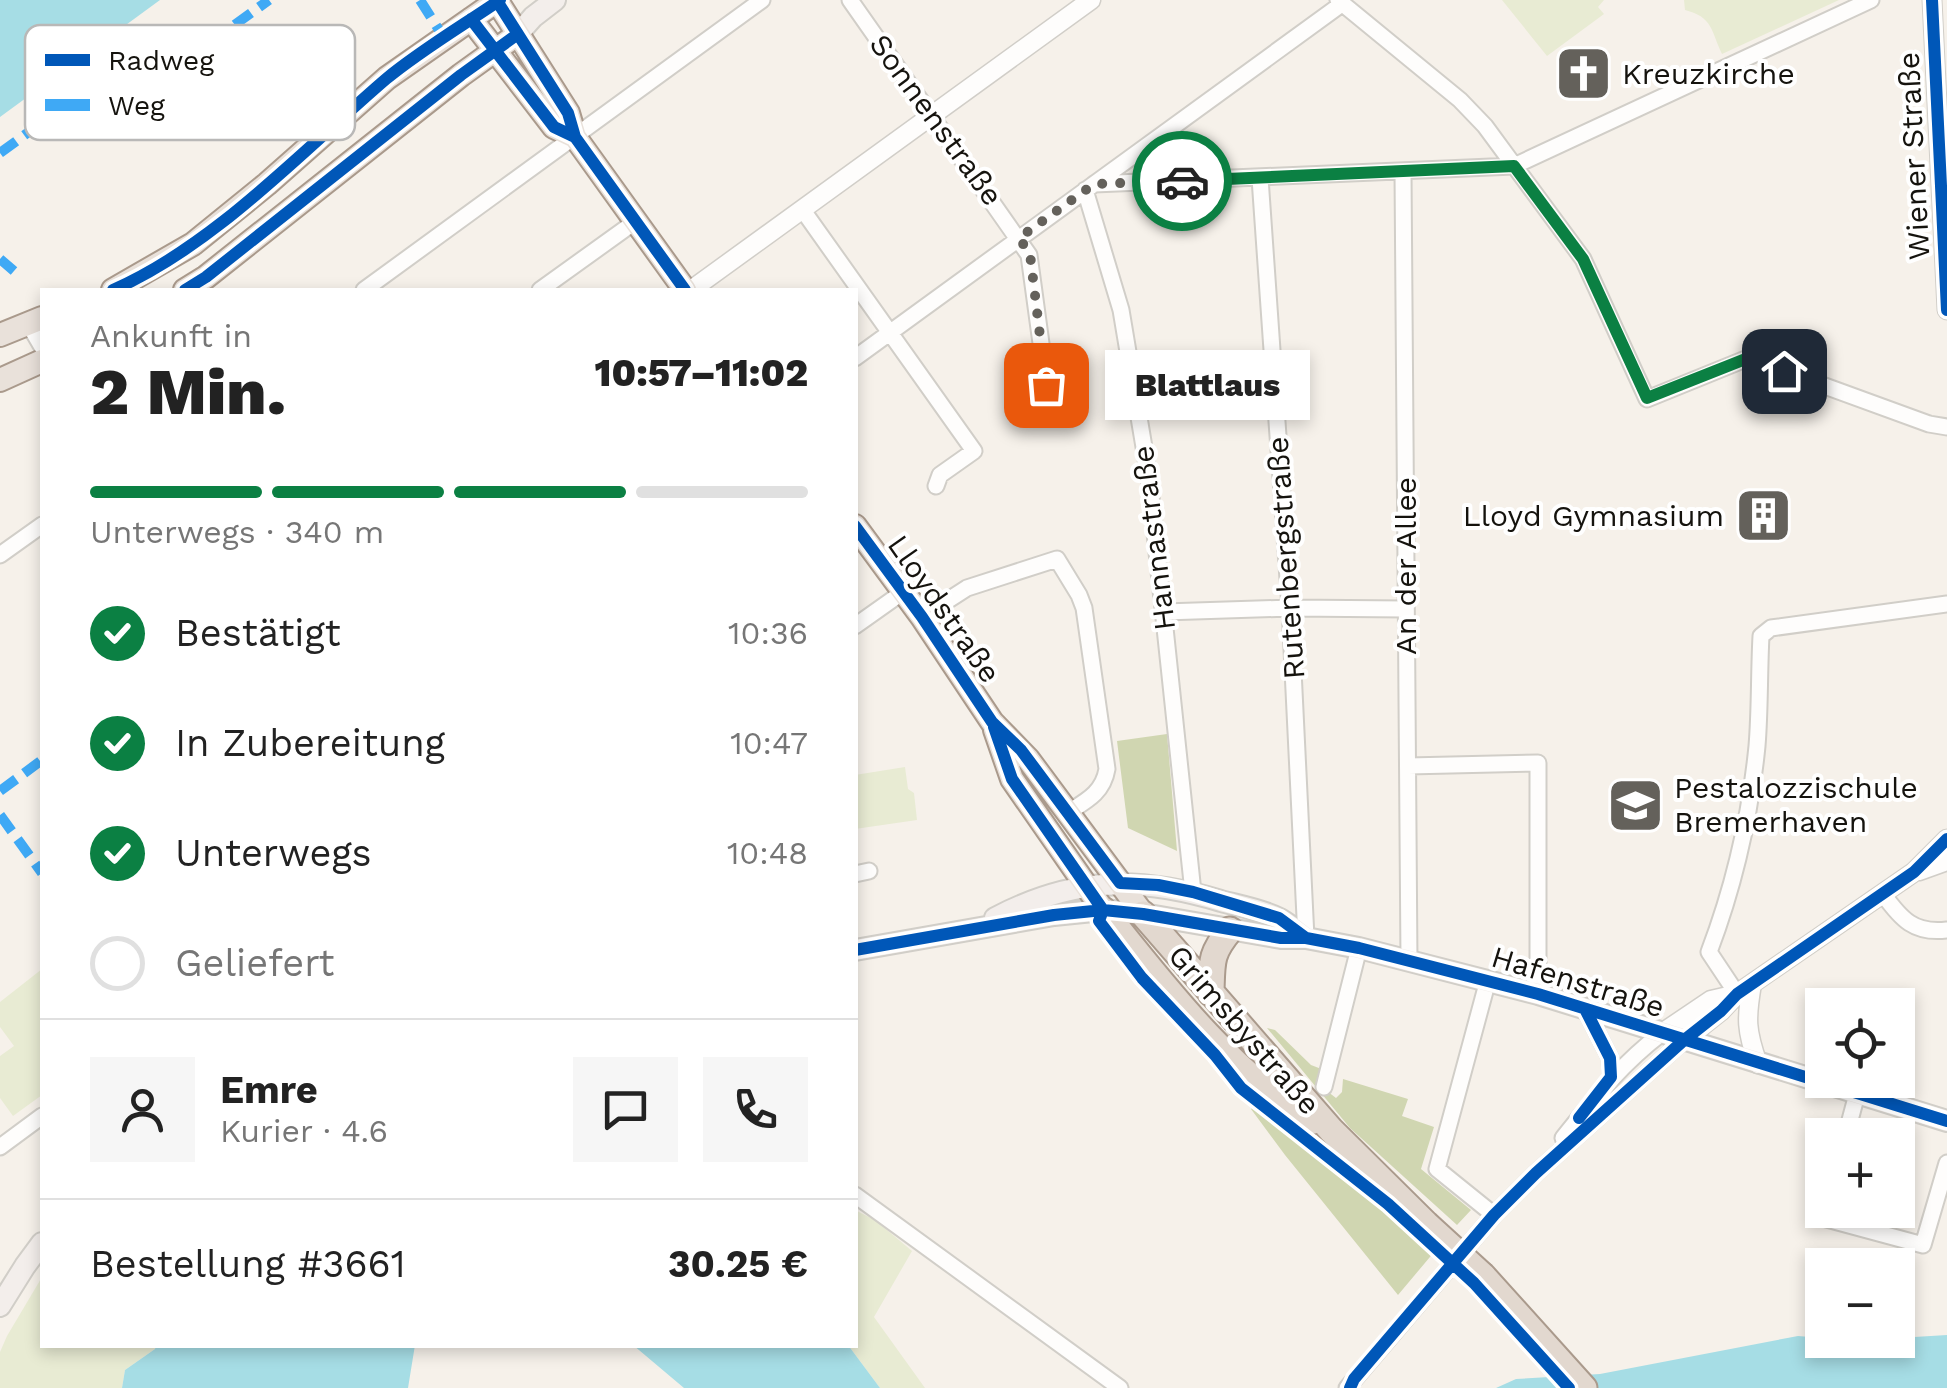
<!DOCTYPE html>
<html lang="de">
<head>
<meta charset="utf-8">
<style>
  body { margin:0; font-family:"Work Sans",sans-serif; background:#f6f6f6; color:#222; height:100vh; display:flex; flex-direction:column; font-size:38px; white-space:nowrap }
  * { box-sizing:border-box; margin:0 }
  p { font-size:32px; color:#767676 }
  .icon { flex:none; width:55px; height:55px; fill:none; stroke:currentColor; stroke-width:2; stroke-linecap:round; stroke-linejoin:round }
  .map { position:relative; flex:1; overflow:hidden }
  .panel { position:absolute; left:40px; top:288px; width:818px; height:1060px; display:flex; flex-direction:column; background:#fff; border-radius:0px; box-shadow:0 5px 15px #0003 }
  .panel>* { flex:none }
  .tools { position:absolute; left:1805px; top:988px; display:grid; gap:20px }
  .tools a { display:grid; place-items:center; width:110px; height:110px; border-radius:0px; background:#fff; box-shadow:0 5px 15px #0003; font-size:50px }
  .pin { position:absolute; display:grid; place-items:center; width:85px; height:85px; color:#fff; margin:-42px; border-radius:20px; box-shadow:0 5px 15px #0006 }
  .courier { position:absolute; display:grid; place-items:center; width:100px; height:100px; margin:-50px; border:8px solid #0b8043; border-radius:50%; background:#fff; color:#222; box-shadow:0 2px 12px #0007 }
  .bubble { position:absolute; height:70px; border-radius:0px; background:#fff; box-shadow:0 5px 15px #0003; font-size:32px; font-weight:800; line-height:70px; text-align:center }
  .summary em { font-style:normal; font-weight:800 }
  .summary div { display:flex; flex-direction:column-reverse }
  .summary { display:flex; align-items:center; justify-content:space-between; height:170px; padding:0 50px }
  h1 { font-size:65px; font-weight:800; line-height:75px }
  .bar { display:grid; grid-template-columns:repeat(4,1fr); gap:15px 10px; align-content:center; height:120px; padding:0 50px }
  .bar i { height:12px; border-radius:8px; background:#e0e0e0 }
  .bar .on { background:#0b8043 }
  .bar p { grid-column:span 4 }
  .line { display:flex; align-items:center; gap:25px; padding:0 50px; border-top:2px solid #e0e0e0 }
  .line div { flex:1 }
  .round { display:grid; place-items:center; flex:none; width:105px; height:105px; border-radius:0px; background:#f6f6f6 }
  ol { padding:0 50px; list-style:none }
  li { display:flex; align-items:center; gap:30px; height:110px }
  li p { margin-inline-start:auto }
  li .icon { padding:10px; border-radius:50%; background:#0b8043; color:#fff; stroke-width:4 }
  li:last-child { color:#767676 }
  li i { width:55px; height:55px; border:5px solid #e0e0e0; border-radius:50% }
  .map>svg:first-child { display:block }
</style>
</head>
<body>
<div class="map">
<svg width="1947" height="1388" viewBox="0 0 1947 1388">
  <rect width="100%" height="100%" fill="#f6f1ea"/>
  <path fill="#e8ebd3" d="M1502,0H1604L1598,7L1604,14L1547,56Z
    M1684,0H1839L1722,54C1711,31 1713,17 1685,10Z
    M905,767L908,789L914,793L917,820L855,829V775Z
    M42,969V1095L13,1116L0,1098V1056L14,1046L0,1027V1002Z
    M855,1210L875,1220L912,1251L874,1317L925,1388H880L848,1345H855Z
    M42,1277V1345H156L155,1349L125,1370L122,1388H0V1352L7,1336Z"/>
  <path fill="#d0d6b1" d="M1167,734L1177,851L1128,828L1117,741Z
    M1267,1028L1275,1030L1311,1065L1324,1070L1323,1088L1336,1098L1342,1092L1343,1079L1408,1099L1402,1116L1434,1127L1421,1169L1471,1210L1457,1225L1350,1128Z
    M1253,1107L1327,1162L1435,1251L1398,1295L1285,1155L1251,1109Z"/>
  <path fill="#a6dde5" d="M0,0H160L0,117Z
    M1947,1335V1388H1496L1516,1379L1600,1374L1798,1336L1822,1338V1340H1898V1338Z
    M156,1345H415L408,1388H122L125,1370L155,1349Z
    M633,1345H848L880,1388H684Z"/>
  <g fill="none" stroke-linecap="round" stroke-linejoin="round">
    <defs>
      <path id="minor" d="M850,0L1029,255L1051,417
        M1338,0L1460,100L1485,126L1583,259L1647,399L1748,358L1929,424L1947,427
        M1403,172L1409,961
        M1260,178L1290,608L1306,938
        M1094,184L1514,166L1871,0
        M1085,190L1121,310L1149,477L1193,892
        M802,209L974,451L940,475L936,486
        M364,290L762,0
        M540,290L636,221
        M28,323L42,347
        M855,358L1343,3
        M0,555L42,525
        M1164,612L1290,608L1406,609
        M922,617L967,588L1057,559L1079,595L1084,608L1107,769C1103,793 1086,801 1067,813
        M855,626L903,592
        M1408,766L1538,763V994
        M855,874L869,871
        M1883,894C1901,919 1914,934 1947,930
        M1488,980L1437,1169L1494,1215
        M1737,994L1709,952C1734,886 1750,817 1757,746C1760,710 1759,673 1761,636L1771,628L1947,604
        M1585,1009L1610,1058L1611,1077
        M1324,1087L1359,948
        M1846,1135L1857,1094
        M1563,1138C1595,1098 1620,1065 1662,1033
        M0,1147L42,1116
        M855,1195L1120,1388
        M1825,1210L1823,1218L1923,1245L1947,1163
        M1347,1388L1494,1215L1536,1173L1683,1041"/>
      <path id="tertiary" d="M1932,0L1947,310
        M691,290L1091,0
        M1919,871L1947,861
        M1752,984C1746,1019 1746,1030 1758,1064
        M1662,1033L1711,1000L1737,994
        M1683,1041L1721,1011L1737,994L1914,872L1947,839"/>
      <path id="secondary" d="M518,34L533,17L555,0
        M995,918C1073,877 1138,876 1221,901C1240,906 1263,910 1280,919C1289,924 1298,932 1306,938
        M855,950L1054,915L1103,910L1143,914L1281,938H1306L1359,948L1538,994L1947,1121
        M0,1306L25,1266L42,1243"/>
      <path id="primary" d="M471,19L554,127L575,137
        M113,290L193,244L267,184L387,78L497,1L568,113L575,137L685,290
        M185,290L206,277L461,75L518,34
        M0,335L42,318
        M0,380L42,361
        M855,526L922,617L992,722L1028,759L1143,914
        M995,730L1012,779L1103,910"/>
      <path id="trunk" d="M1103,910C1159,980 1234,1079 1313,1121
        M1143,914L1331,1130L1426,1224
        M1211,993C1212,962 1210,954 1230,930
        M1483,1276L1584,1388"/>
    </defs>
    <use href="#minor" stroke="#d1cec8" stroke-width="19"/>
    <use href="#tertiary" stroke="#d1cec8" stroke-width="21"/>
    <use href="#secondary" stroke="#d1cec8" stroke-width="24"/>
    <use href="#primary" stroke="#aa9a8c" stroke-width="26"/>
    <use href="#trunk" stroke="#aa9a8c" stroke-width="29"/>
    <use href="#minor" stroke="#fefdfc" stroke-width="15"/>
    <use href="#tertiary" stroke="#fefdfc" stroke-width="18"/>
    <use href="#secondary" stroke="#f3eeeb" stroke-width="20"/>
    <use href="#primary" stroke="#e9e1da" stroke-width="22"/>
    <use href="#trunk" stroke="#e2d8cf" stroke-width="25"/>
    <defs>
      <path id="trunk-bridge" d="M1426,1224L1483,1276"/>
    </defs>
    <use href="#trunk-bridge" stroke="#aa9a8c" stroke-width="29" stroke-linecap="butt"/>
    <use href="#trunk-bridge" stroke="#e2d8cf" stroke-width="25"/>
    <path stroke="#3fa9f5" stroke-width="10" stroke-dasharray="20 10" stroke-linecap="butt" d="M420,0L444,38
      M0,153L163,34L183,62L269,0
      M0,259L14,271
      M0,791L42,760
      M0,815L42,873"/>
    <defs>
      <path id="cycleway" d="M1932,0L1947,310
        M497,1L568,113L575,137L685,290
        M471,19L554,127L575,137
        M113,290C215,245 302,151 386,79C421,50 462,26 500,0
        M185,290L206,277L461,75L518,34
        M855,526L922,617L992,722L1021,750L1120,883L1158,885L1193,892L1279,918L1306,938
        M994,727L1012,779L1103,910
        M1103,910L1099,921L1142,978L1215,1055L1241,1088L1388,1204L1474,1283L1569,1388
        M855,950L1054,915L1103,910L1143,914L1281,938H1306L1359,948L1538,994L1947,1121
        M1579,1118L1611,1077L1610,1058L1585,1009
        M1350,1388L1354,1379L1494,1215L1536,1173L1683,1041L1721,1011L1737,994L1914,872L1947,839"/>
    </defs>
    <use href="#cycleway" stroke="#fff" stroke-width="19"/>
    <use href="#cycleway" stroke="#0057b8" stroke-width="12"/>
  </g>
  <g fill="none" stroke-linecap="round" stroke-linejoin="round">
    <path stroke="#64615b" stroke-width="10" stroke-dasharray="0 18" d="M1046,385L1030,254L1019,238L1094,184L1182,181"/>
    <path stroke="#0b8043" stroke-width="12" d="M1182,181L1514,166L1583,259L1647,398L1748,358L1784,371"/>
  </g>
  <defs>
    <symbol id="church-square" viewBox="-11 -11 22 22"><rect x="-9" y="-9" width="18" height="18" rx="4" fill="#64615b" stroke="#fff"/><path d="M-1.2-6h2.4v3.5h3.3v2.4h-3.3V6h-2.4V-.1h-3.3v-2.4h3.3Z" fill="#fff"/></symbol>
    <symbol id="building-square" viewBox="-11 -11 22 22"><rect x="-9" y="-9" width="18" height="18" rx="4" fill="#64615b" stroke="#fff"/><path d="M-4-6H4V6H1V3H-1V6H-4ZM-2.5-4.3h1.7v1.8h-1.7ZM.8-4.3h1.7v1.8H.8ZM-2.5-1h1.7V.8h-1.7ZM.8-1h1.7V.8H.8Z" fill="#fff"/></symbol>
    <symbol id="school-square" viewBox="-11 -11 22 22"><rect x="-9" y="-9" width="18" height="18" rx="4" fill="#64615b" stroke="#fff"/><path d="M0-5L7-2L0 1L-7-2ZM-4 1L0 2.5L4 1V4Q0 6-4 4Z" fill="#fff"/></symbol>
  </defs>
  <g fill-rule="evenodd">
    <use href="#church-square" x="1552" y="42" width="63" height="63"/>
    <use href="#building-square" x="1732" y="484" width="63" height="63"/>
    <use href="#school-square" x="1604" y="774" width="63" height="63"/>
  </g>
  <g text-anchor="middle" stroke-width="8" stroke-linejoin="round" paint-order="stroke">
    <g font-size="30" fill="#15130e" stroke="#fff" text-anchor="start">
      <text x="1622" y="84">Kreuzkirche</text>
      <text x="1724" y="526" text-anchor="end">Lloyd Gymnasium</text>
      <text x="1674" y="798">Pestalozzischule<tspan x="1674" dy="34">Bremerhaven</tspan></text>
    </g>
    <g font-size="30" fill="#15130e" stroke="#fff">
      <text transform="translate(936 120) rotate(54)" y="10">Sonnenstraße</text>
      <text transform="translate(1914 156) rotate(-93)" y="10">Wiener Straße</text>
      <text transform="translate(1154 538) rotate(-97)" y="10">Hannastraße</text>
      <text transform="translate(1286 558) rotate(-94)" y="10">Rutenbergstraße</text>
      <text transform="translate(1406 566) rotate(-90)" y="10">An der Allee</text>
      <text transform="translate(944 609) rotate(55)" y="10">Lloydstraße</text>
      <text transform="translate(1578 982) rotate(17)" y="10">Hafenstraße</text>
      <text transform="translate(1244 1030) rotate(49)" y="10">Grimsbystraße</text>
    </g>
  </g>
  <rect x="25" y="25" width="330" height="115" rx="15" fill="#fff" stroke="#b9b8b7" stroke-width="2.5"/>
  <rect x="45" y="54" width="45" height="12" fill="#0057b8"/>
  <rect x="45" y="99" width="45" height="12" fill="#3fa9f5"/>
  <g font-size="28" fill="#15130e">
    <text x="108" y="70">Radweg</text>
    <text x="108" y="115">Weg</text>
  </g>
</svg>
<div class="tools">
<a><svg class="icon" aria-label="locate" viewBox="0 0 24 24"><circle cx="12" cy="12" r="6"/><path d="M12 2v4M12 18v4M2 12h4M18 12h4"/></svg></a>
<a>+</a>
<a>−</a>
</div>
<div class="pin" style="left:1046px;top:385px;background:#ea580c"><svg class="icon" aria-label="bag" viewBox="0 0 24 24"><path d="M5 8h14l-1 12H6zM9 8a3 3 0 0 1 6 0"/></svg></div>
<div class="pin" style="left:1784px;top:371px;background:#1f2937"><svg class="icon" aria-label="home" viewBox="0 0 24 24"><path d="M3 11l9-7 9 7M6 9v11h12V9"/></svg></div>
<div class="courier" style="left:1182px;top:181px"><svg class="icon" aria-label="car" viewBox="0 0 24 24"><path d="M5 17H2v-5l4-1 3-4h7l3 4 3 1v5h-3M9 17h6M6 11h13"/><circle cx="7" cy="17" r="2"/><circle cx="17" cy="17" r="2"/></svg></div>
<div class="bubble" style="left:1105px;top:350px;width:205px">Blattlaus</div>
<section class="panel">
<div class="summary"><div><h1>2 Min.</h1><p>Ankunft in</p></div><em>10:57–11:02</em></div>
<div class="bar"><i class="on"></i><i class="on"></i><i class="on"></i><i></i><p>Unterwegs · 340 m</p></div>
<ol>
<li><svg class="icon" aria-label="check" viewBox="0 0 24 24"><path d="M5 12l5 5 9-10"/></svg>Bestätigt<p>10:36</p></li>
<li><svg class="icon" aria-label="check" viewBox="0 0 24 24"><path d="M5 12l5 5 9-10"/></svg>In Zubereitung<p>10:47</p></li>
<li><svg class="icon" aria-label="check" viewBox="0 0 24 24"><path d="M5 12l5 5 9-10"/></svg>Unterwegs<p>10:48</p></li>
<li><i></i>Geliefert</li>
</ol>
<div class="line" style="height:180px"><a class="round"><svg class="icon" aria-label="person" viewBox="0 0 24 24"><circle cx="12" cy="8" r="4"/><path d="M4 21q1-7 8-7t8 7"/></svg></a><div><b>Emre</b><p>Kurier · 4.6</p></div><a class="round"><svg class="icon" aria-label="chat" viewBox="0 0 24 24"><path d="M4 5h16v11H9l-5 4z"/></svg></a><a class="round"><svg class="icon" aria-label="phone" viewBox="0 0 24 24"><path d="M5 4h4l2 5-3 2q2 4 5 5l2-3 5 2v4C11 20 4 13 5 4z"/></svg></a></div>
<div class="line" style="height:130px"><div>Bestellung #3661</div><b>30.25 €</b></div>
</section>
</div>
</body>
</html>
